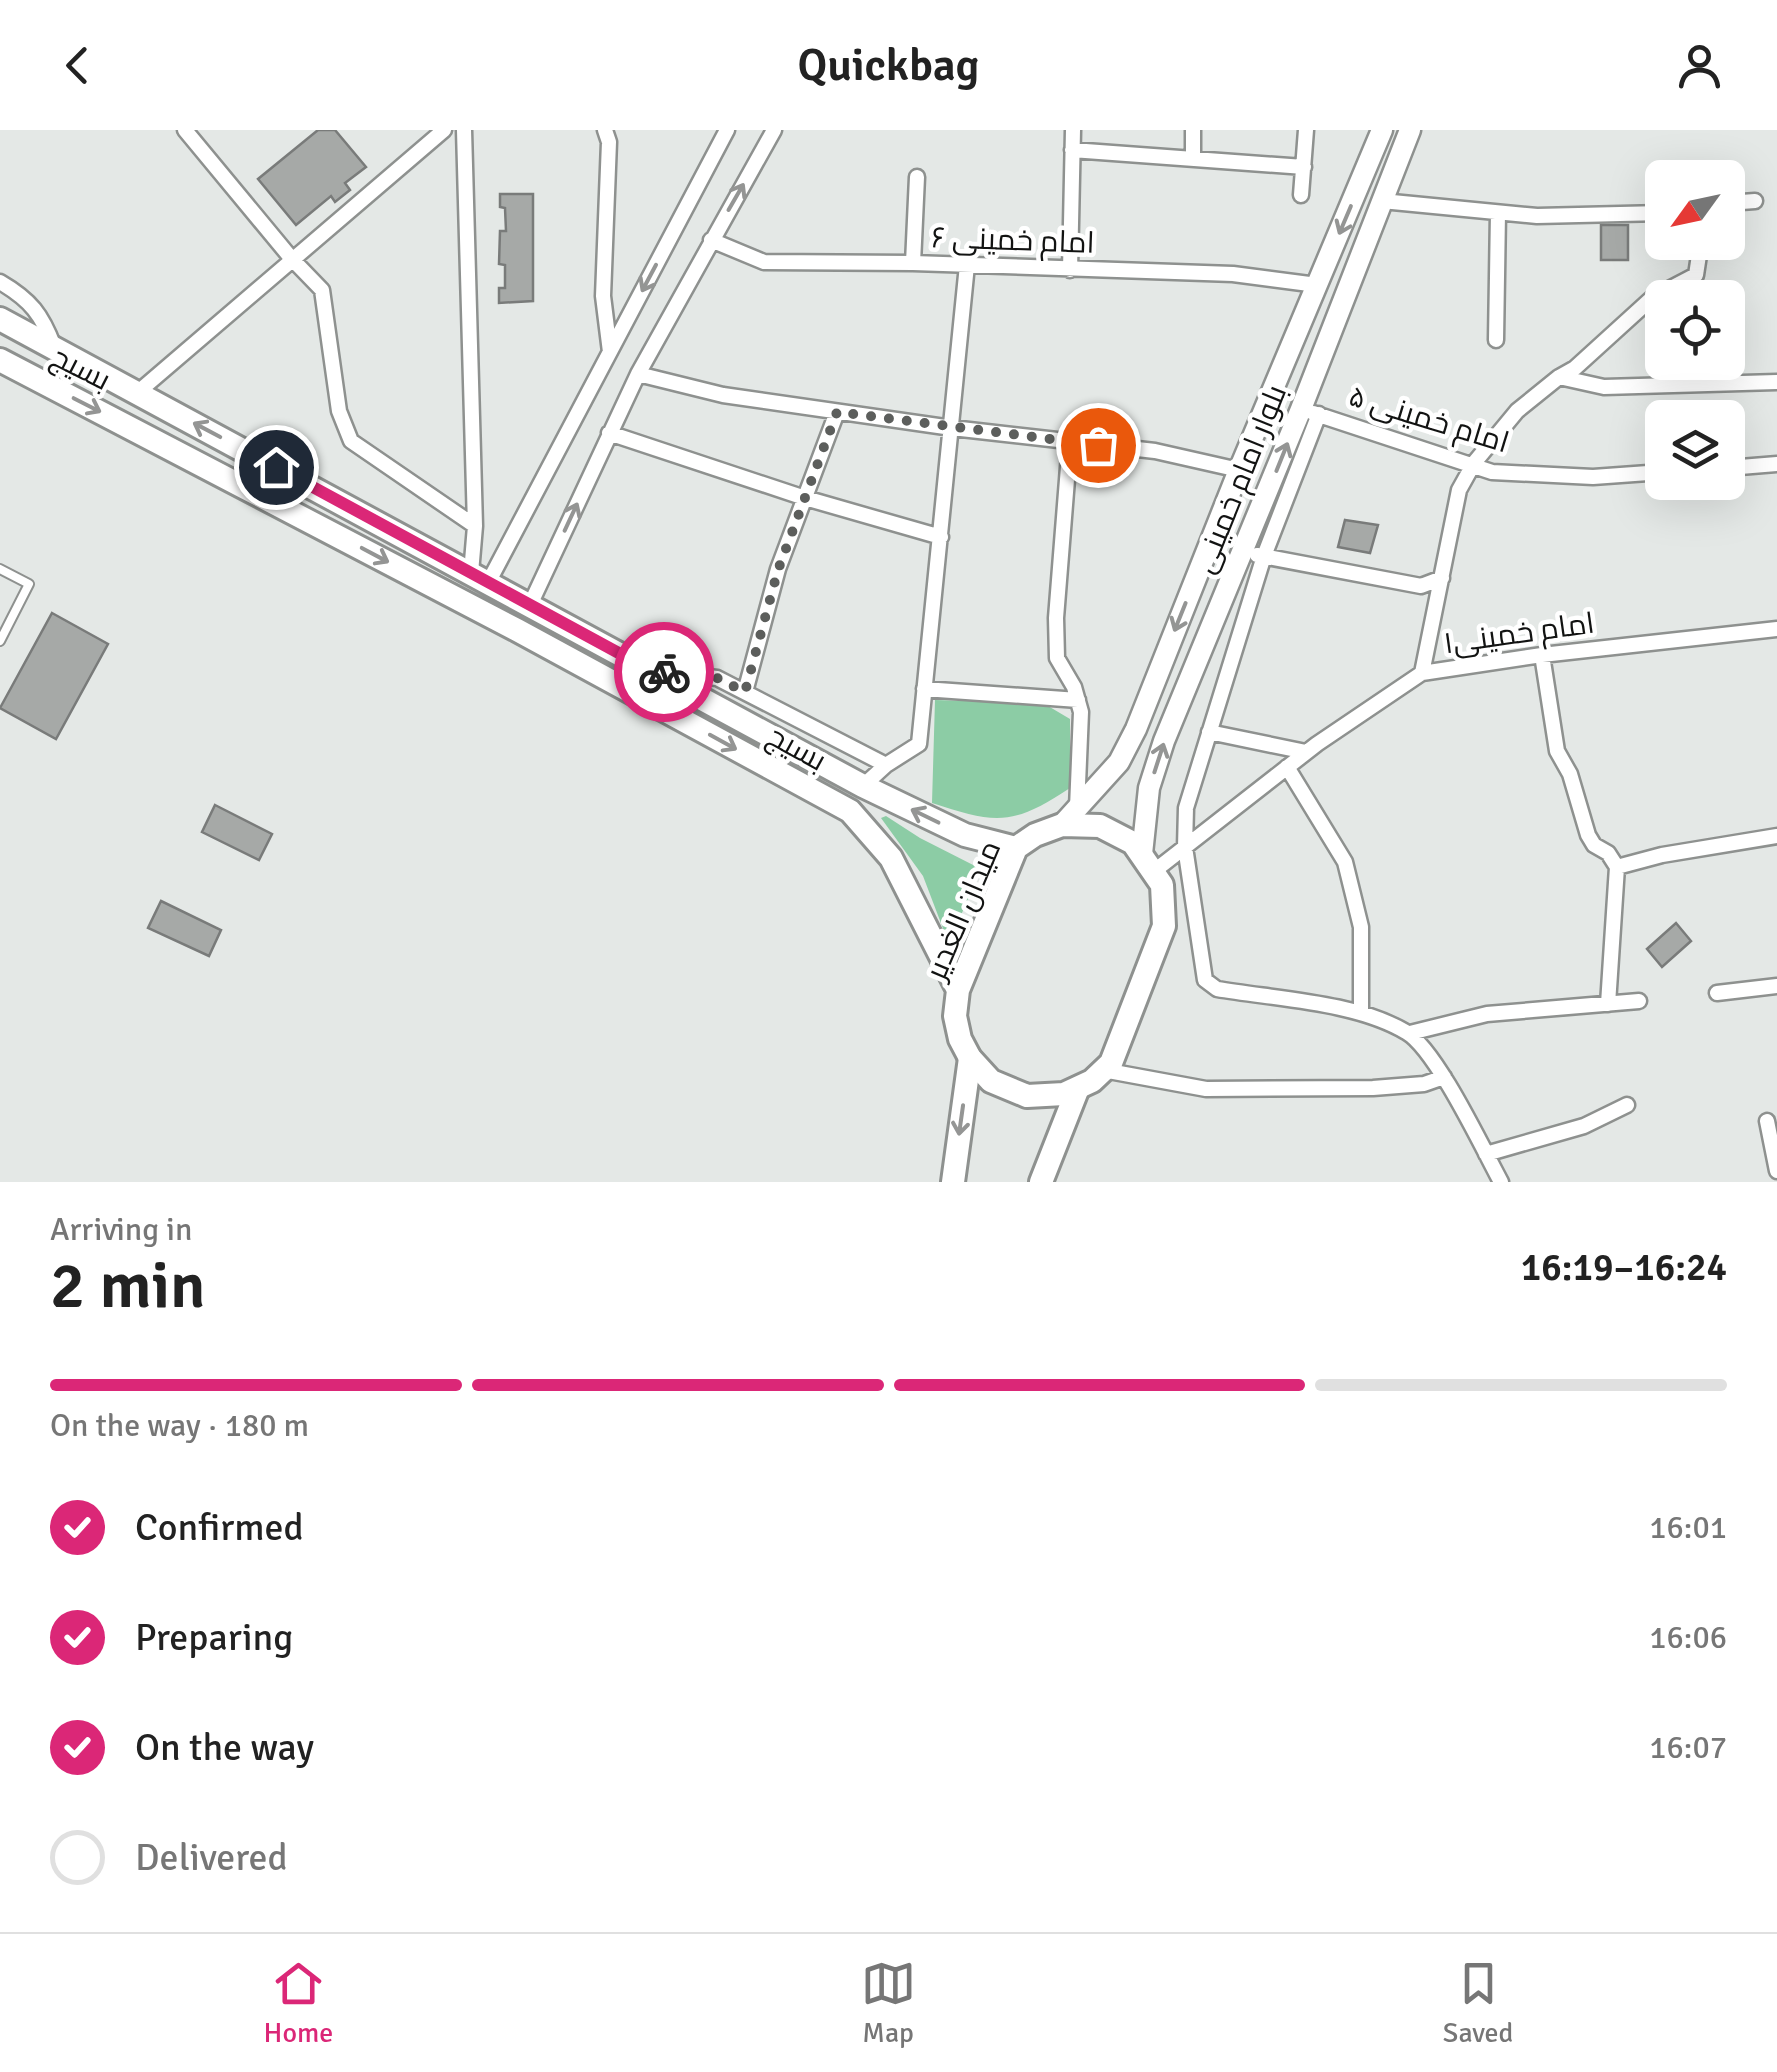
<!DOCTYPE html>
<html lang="en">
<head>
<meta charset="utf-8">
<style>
  body { margin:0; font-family:Signika,Cairo,sans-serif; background:#f6f6f6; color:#222; height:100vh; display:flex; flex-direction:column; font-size:38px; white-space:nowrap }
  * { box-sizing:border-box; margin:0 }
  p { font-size:32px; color:#767676 }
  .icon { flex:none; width:55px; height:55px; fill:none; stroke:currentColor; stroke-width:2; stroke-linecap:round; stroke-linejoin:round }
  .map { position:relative; height:1052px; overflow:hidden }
  .panel { display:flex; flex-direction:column; background:#fff; flex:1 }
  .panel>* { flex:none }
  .needle { width:65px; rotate:237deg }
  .fabs { position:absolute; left:1645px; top:30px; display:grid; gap:20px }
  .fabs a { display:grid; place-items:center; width:100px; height:100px; border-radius:15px; background:#fff; box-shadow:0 10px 40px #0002; font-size:50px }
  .pin { position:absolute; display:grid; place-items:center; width:85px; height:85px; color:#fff; margin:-42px; border:5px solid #fff; border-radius:50%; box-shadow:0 2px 10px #0007 }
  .courier { position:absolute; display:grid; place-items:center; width:100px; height:100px; margin:-50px; border:8px solid #db2777; border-radius:50%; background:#fff; color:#222; box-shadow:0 2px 12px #0007 }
  .headline em { font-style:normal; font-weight:600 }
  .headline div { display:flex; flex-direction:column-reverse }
  .headline { display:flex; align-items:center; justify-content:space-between; height:170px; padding:0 50px }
  h1 { font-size:65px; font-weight:600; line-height:75px }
  .bar { display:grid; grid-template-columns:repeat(4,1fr); gap:15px 10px; align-content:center; height:120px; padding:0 50px }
  .bar i { height:12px; border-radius:8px; background:#e0e0e0 }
  .bar .on { background:#db2777 }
  .bar p { grid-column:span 4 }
  ol { padding:0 50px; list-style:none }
  li { display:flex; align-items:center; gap:30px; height:110px }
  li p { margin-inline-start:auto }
  li .icon { padding:10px; border-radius:50%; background:#db2777; color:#fff; stroke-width:4 }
  li:last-child { color:#767676 }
  li i { width:55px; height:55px; border:5px solid #e0e0e0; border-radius:50% }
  header { display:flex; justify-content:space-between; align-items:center; height:130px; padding:0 50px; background:#fff; font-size:45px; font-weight:600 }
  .menu { display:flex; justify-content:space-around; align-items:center; height:140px; border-top:2px solid #e0e0e0; background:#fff; font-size:28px; color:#767676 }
  .menu a { display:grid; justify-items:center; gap:5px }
  .menu .on { color:#db2777 }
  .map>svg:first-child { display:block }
</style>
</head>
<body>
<header><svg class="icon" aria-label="back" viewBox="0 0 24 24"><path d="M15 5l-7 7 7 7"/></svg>Quickbag<svg class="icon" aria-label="person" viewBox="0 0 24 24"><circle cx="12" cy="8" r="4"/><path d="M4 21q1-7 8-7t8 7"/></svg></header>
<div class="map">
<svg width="1777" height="1052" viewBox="0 0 1777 1052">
  <rect width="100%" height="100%" fill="#e4e8e6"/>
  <path fill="#8ccca5" d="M935,570L1043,573L1070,589V658C1013,696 996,694 932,673Z
    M886,686L920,708L981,739L952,806L947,809L923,746L881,688Z"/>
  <path fill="#a6a9a7" stroke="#797b7a" stroke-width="2.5" d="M318,0H335L366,37L345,53L350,60L335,72L331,66L296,95L258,49Z
    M500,64H533V171L499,173V158H505V135L499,134L500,101H506L505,78L500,77Z
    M1601,95H1628V130H1601Z
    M1345,390L1378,395L1370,423L1338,417Z
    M52,483L108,514L56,609L0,578Z
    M215,675L272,704L259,730L202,702Z
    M161,771L221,800L209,826L148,798Z
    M1676,793L1691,811L1662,837L1647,819Z"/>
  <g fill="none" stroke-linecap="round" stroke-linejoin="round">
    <defs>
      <path id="service" d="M0,439L29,454L0,511"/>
      <path id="minor" d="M185,0L291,128L322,160L339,281L351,311L475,396
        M464,0L475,396L471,443
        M605,0L609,12L603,166L610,222
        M1193,0V29
        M1072,20L1304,37
        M1301,65L1306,0
        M1382,71L1537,86L1662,83
        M1728,73L1755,71
        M711,110L764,132L913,133L1233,144L1317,155
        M913,133L917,47
        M1070,140L1073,0
        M0,152C31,170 42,185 54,217
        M1496,210L1498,83
        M638,244L723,265L952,298L1155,321L1239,340
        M1559,247L1604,257L1777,252
        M137,263L444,0
        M1313,283L1492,342L1593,347L1662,342
        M1319,284L1264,426L1186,678L1185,717L1205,850L1217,859C1276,869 1356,872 1406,902C1436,919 1483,1019 1501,1052
        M609,303L805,368L941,407
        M1070,312L1056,488L1057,528L1074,557L1081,582L1077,678
        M1728,338L1777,334
        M1257,425L1421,456L1442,448
        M488,453L727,0
        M530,475L638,244L774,0
        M1542,525L1557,621L1570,644L1588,705L1594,715L1608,723L1617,737L1608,874
        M664,542L717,548L886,635
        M1422,543L1459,360L1474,333L1517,281L1559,247L1575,238L1652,168L1696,145L1701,112
        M924,559L1078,570
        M745,562L778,439L837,282
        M1209,602L1306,622
        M1287,637L1345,732L1361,797V883
        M863,656L886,635L919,614L967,135
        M1617,737L1662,725L1777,706
        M1153,742L1317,614L1422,543L1542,525L1777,499
        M1717,863L1777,856
        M1410,903L1487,884L1639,871
        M1103,940L1206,959L1373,958L1424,954L1444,947
        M1767,991L1777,1041
        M1486,1024L1584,996L1627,975"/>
      <path id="secondary" d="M1062,695L1119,632L1136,599L1239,340L1382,0
        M1142,724L1149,658L1164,611L1301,279L1410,0"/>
      <path id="primary" d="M0,189L863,656L965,705L1016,718
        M0,230L517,500L850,681L891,728L958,860
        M1062,695L1100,696L1133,713L1162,755L1164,796L1111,933L1092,951L1064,964L1027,966L991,951L970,928L960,909L955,886L958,860L1016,718L1035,705Z"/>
      <path id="trunk" d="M953,1052L970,928
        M1041,1052L1078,958"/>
    </defs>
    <use href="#service" stroke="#8e918f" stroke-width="12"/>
    <use href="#minor" stroke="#8e918f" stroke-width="19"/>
    <use href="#secondary" stroke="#8e918f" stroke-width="25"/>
    <use href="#primary" stroke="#8e918f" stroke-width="28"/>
    <use href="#trunk" stroke="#8e918f" stroke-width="28"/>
    <use href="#service" stroke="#fff" stroke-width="8"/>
    <use href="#minor" stroke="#fff" stroke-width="14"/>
    <use href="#secondary" stroke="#fff" stroke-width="20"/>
    <use href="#primary" stroke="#fff" stroke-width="22"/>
    <use href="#trunk" stroke="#fff" stroke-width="22"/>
  </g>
  <defs><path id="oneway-shaft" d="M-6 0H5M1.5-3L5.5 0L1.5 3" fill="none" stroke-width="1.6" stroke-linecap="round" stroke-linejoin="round" transform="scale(2.5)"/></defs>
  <g stroke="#949594">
    <use href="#oneway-shaft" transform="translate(736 67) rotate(-60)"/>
    <use href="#oneway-shaft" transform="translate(1345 90) rotate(113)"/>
    <use href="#oneway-shaft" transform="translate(649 148) rotate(118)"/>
    <use href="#oneway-shaft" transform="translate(87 275) rotate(27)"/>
    <use href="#oneway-shaft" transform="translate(207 300) rotate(-152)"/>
    <use href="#oneway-shaft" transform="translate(1282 327) rotate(-68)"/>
    <use href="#oneway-shaft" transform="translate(571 387) rotate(-65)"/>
    <use href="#oneway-shaft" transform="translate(375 425) rotate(28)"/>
    <use href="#oneway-shaft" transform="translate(1180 487) rotate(112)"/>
    <use href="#oneway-shaft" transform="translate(723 612) rotate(29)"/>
    <use href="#oneway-shaft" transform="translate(1159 628) rotate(-72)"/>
    <use href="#oneway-shaft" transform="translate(925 686) rotate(-154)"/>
    <use href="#oneway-shaft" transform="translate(961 990) rotate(98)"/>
  </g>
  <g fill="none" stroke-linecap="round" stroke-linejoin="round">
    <path stroke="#5c5e5c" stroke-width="10" stroke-dasharray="0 18" d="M664,542L717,548L745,562L778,440L837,282L1098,315"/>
    <path stroke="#db2777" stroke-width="12" d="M276,337L650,540L664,542"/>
  </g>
  <g text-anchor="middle" stroke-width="9" stroke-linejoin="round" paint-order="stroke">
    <g font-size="30" fill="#121312" stroke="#fff">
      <text transform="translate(1013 110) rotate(2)" y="10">امام خمینی ۶</text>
      <text transform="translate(81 238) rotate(27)" y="10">بسیج</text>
      <text transform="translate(1429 289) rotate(17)" y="10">امام خمینی ۵</text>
      <text transform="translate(1240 349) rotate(-68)" y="10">بلوار امام خمینی</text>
      <text transform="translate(1519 503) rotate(-8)" y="10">امام خمینی۱</text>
      <text transform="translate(797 618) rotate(29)" y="10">بسیج</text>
      <text transform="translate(963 780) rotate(-67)" y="10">میدان الغدیر</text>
    </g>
  </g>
</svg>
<div class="fabs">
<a><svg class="needle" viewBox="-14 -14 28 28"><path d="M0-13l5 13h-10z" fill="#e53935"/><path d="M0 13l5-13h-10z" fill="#767676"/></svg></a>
<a><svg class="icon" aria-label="locate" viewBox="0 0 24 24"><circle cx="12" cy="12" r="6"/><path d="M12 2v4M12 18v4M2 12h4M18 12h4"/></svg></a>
<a><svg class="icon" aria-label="layers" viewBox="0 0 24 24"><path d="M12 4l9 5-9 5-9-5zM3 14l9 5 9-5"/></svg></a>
</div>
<div class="pin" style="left:1098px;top:315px;background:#ea580c"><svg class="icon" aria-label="bag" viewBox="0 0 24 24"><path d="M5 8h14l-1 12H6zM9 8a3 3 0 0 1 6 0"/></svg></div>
<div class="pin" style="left:276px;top:337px;background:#1f2937"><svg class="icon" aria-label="home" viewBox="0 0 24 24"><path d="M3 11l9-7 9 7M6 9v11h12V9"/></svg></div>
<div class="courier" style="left:664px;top:542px"><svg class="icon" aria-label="bike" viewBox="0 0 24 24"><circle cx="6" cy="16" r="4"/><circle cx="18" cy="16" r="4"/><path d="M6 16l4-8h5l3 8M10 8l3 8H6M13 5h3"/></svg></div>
</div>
<section class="panel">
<div class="headline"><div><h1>2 min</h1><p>Arriving in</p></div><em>16:19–16:24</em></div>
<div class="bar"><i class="on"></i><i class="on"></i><i class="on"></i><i></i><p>On the way · 180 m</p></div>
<ol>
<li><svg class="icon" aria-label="check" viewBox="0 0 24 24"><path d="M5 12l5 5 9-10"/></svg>Confirmed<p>16:01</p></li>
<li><svg class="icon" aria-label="check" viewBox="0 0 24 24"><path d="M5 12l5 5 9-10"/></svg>Preparing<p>16:06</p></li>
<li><svg class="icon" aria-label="check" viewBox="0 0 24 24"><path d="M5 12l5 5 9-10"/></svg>On the way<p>16:07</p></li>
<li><i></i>Delivered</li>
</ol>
</section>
<nav class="menu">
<a class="on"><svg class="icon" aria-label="home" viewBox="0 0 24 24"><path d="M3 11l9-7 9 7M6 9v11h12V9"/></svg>Home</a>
<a><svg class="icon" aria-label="map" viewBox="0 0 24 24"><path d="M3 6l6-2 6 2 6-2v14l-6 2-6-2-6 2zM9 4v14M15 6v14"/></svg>Map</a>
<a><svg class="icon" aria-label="saved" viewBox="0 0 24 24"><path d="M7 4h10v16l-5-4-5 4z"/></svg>Saved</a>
</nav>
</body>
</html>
